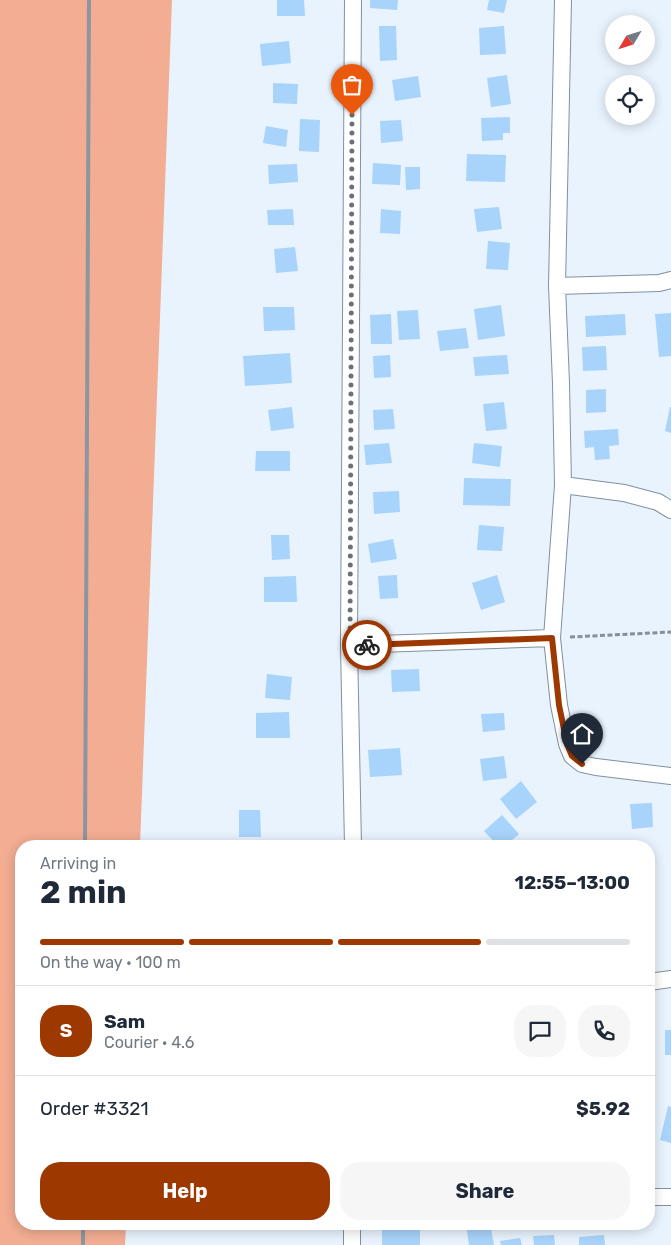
<!DOCTYPE html>
<html lang="en">
<head>
<meta charset="utf-8">
<style>
  body { margin:0; font-family:Rubik,sans-serif; background:#f6f6f7; color:#1f2937; height:100vh; display:flex; flex-direction:column; font-size:19px; white-space:nowrap }
  * { box-sizing:border-box; margin:0 }
  p { font-size:16px; color:#747a83 }
  .icon { flex:none; width:28px; height:28px; fill:none; stroke:currentColor; stroke-width:2; stroke-linecap:round; stroke-linejoin:round }
  .map { position:relative; flex:1; overflow:hidden }
  .panel { position:absolute; left:15px; top:840px; width:640px; height:390px; display:flex; flex-direction:column; background:#fff; border-radius:20px; box-shadow:0 2px 12px #0003 }
  .panel>* { flex:none }
  .needle { width:32px; rotate:232deg }
  .fabs { position:absolute; left:605px; top:15px; display:grid; gap:10px }
  .fabs a { display:grid; place-items:center; width:50px; height:50px; border-radius:50%; background:#fff; box-shadow:0 2px 12px #0003; font-size:25px }
  .pin { position:absolute; display:grid; place-items:center; width:42px; height:42px; color:#fff; margin:-51px -21px; border-radius:50% 50% 50% 0; rotate:-45deg; box-shadow:0 0 5px #0007 }
  .pin .icon { rotate:45deg }
  .courier { position:absolute; display:grid; place-items:center; width:50px; height:50px; margin:-25px; border:4px solid #9c3800; border-radius:50%; background:#fff; color:#222; box-shadow:0 1px 6px #0007 }
  .summary em { font-style:normal; font-weight:700 }
  .summary div { display:flex; flex-direction:column-reverse }
  .summary { display:flex; align-items:center; justify-content:space-between; height:85px; padding:0 25px }
  h1 { font-size:32px; font-weight:700; line-height:38px }
  .bar { display:grid; grid-template-columns:repeat(4,1fr); gap:8px 5px; align-content:center; height:60px; padding:0 25px }
  .bar i { height:6px; border-radius:4px; background:#e0e1e3 }
  .bar .selected { background:#9c3800 }
  .bar p { grid-column:span 4 }
  .line { display:flex; align-items:center; gap:12px; padding:0 25px; border-top:1px solid #e0e1e3 }
  .line div { flex:1 }
  .round { display:grid; place-items:center; flex:none; width:52px; height:52px; border-radius:20px; background:#f6f6f7 }
  .cta { display:flex; gap:10px; margin-top:auto; padding:10px 25px }
  .cta a { flex:1; height:58px; border-radius:20px; background:#9c3800; color:#fff; font-size:20px; font-weight:700; line-height:58px; text-align:center }
  .cta a+a { background:#f6f6f7; color:#1f2937 }
  .map>svg:first-child { display:block }
</style>
</head>
<body>
<div class="map">
<svg width="671" height="1245" viewBox="0 0 671 1245">
  <rect width="100%" height="100%" fill="#e9f3fd"/>
  <path fill="#f2ad93" d="M0,0H172L140,846H21V1224H126L125,1245H0Z"/>
  <path fill="#a8d3fa" d="M277,0H304L305,16H277Z
    M370,0H398L397,10L370,8Z
    M489,0H507L504,13L487,10Z
    M379,26H396L397,60L380,61Z
    M504,26L506,54L480,55L479,28Z
    M289,41L291,63L262,66L260,44Z
    M507,75L511,104L491,107L487,78Z
    M418,76L421,97L395,101L392,80Z
    M273,83L298,84L297,104L273,103Z
    M510,117V133H503V140L482,141L481,118Z
    M300,119L320,120L319,152L299,151Z
    M401,120L403,141L381,143L380,121Z
    M266,126L288,130L286,147L263,143Z
    M467,154L506,155L505,182L466,181Z
    M373,163L401,165L400,185L372,184Z
    M297,164L298,182L269,184L268,165Z
    M405,167H420V189L406,190Z
    M499,207L502,229L477,232L474,209Z
    M293,209L294,225H268L267,210Z
    M381,209L401,211L400,234L380,233Z
    M488,241L510,243L508,270L486,269Z
    M295,247L298,271L276,273L274,249Z
    M501,305L505,336L478,340L474,309Z
    M263,307H294L295,330L264,331Z
    M418,310L420,339L399,340L397,311Z
    M671,313V356L659,357L655,314Z
    M391,314L392,344H371L370,315Z
    M625,314L626,335L586,337L585,316Z
    M466,328L469,348L440,351L437,331Z
    M606,346L607,370L583,371L582,347Z
    M290,353L292,383L245,386L243,356Z
    M390,355L391,377L374,378L373,356Z
    M507,355L509,374L475,376L473,357Z
    M606,389V412L586,413V390Z
    M504,402L507,429L486,431L483,404Z
    M292,407L294,428L271,431L268,410Z
    M670,407H671V433L665,431Z
    M393,409L395,429L374,430L373,410Z
    M618,429L619,445L609,446L610,459L595,460L594,447L585,448L584,431Z
    M389,443L392,463L366,465L364,445Z
    M474,443L502,446L500,467L472,463Z
    M256,451H290V471H255Z
    M464,478L511,479L510,506L463,505Z
    M399,491L400,512L374,514L373,492Z
    M479,525L504,527L502,551L477,550Z
    M271,535H289L290,559L272,560Z
    M393,539L397,559L371,563L368,544Z
    M397,575L398,598L380,599L378,576Z
    M497,575L505,602L481,610L472,583Z
    M296,576L297,602H264V577Z
    M419,669L420,691L392,692L391,670Z
    M267,674L292,677L290,700L265,698Z
    M289,712L290,738H256V713Z
    M504,713L505,730L483,732L481,714Z
    M400,748L402,775L370,777L368,750Z
    M504,756L507,778L483,781L480,759Z
    M521,781L537,802L516,819L500,799Z
    M652,803L653,827L632,829L630,804Z
    M239,810H260L261,837H239Z
    M502,815L519,834L505,846H498L484,831Z
    M400,840V846H374V842Z
    M638,841V846H601V842Z
    M266,843V846H240L239,844Z
    M665,1030H671V1055H665Z
    M668,1106L671,1107V1143L660,1140Z
    M256,1224H299V1227H257Z
    M382,1224L420,1225V1245H382Z
    M466,1224H490L494,1245H469Z
    M554,1235L555,1245H534L533,1236Z
    M604,1235L605,1245H579V1237Z
    M520,1238L522,1245H501L500,1241Z"/>
  <g fill="none" stroke-linecap="round" stroke-linejoin="round">
    <defs>
      <path id="minor" d="M353,0L349,645L353,846
        M557,286L563,0
        M563,485L624,493L658,502L671,510
        M552,638L563,485L561,383L557,286L659,283L671,280
        M349,645L552,638L559,705L567,744L572,756L582,764L596,767L671,776
        M649,982L671,979
        M649,1197H671
        M352,1245V1224"/>
    </defs>
    <use href="#minor" stroke="#8191a0" stroke-width="18"/>
    <path stroke="#878f97" stroke-width="3" stroke-dasharray="5 2.5" stroke-linecap="butt" d="M570,637L671,632"/>
    <use href="#minor" stroke="#fff" stroke-width="16"/>
    <path stroke="#8d969e" stroke-width="4" d="M85,846L89,0
      M83,1245V1224"/>
  </g>
  <g fill="none" stroke-linecap="round" stroke-linejoin="round">
    <path stroke="#6a7279" stroke-width="5" stroke-dasharray="0 9" d="M352,115L350,645H367"/>
    <path stroke="#9c3800" stroke-width="6" d="M367,645L552,638L559,705L567,744L572,756L582,764"/>
  </g>
</svg>
<div class="fabs">
<a><svg class="needle" viewBox="-14 -14 28 28"><path d="M0-13l5 13h-10z" fill="#e53935"/><path d="M0 13l5-13h-10z" fill="#747a83"/></svg></a>
<a><svg class="icon" aria-label="locate" viewBox="0 0 24 24"><circle cx="12" cy="12" r="6"/><path d="M12 2v4M12 18v4M2 12h4M18 12h4"/></svg></a>
</div>
<div class="pin" style="left:352px;top:115px;background:#ea580c"><svg class="icon" aria-label="bag" viewBox="0 0 24 24"><path d="M5 8h14l-1 12H6zM9 8a3 3 0 0 1 6 0"/></svg></div>
<div class="pin" style="left:582px;top:764px;background:#1f2937"><svg class="icon" aria-label="home" viewBox="0 0 24 24"><path d="M3 11l9-7 9 7M6 9v11h12V9"/></svg></div>
<div class="courier" style="left:367px;top:645px"><svg class="icon" aria-label="bike" viewBox="0 0 24 24"><circle cx="6" cy="16" r="4"/><circle cx="18" cy="16" r="4"/><path d="M6 16l4-8h5l3 8M10 8l3 8H6M13 5h3"/></svg></div>
<section class="panel">
<div class="summary"><div><h1>2 min</h1><p>Arriving in</p></div><em>12:55–13:00</em></div>
<div class="bar"><i class="selected"></i><i class="selected"></i><i class="selected"></i><i></i><p>On the way · 100 m</p></div>
<div class="line" style="height:90px"><b class="round" style="background:#9c3800;color:#fff">S</b><div><b>Sam</b><p>Courier · 4.6</p></div><a class="round"><svg class="icon" aria-label="chat" viewBox="0 0 24 24"><path d="M4 5h16v11H9l-5 4z"/></svg></a><a class="round"><svg class="icon" aria-label="phone" viewBox="0 0 24 24"><path d="M5 4h4l2 5-3 2q2 4 5 5l2-3 5 2v4C11 20 4 13 5 4z"/></svg></a></div>
<div class="line" style="height:65px"><div>Order #3321</div><b>$5.92</b></div>
<div class="cta"><a>Help</a><a>Share</a></div>
</section>
</div>
</body>
</html>
